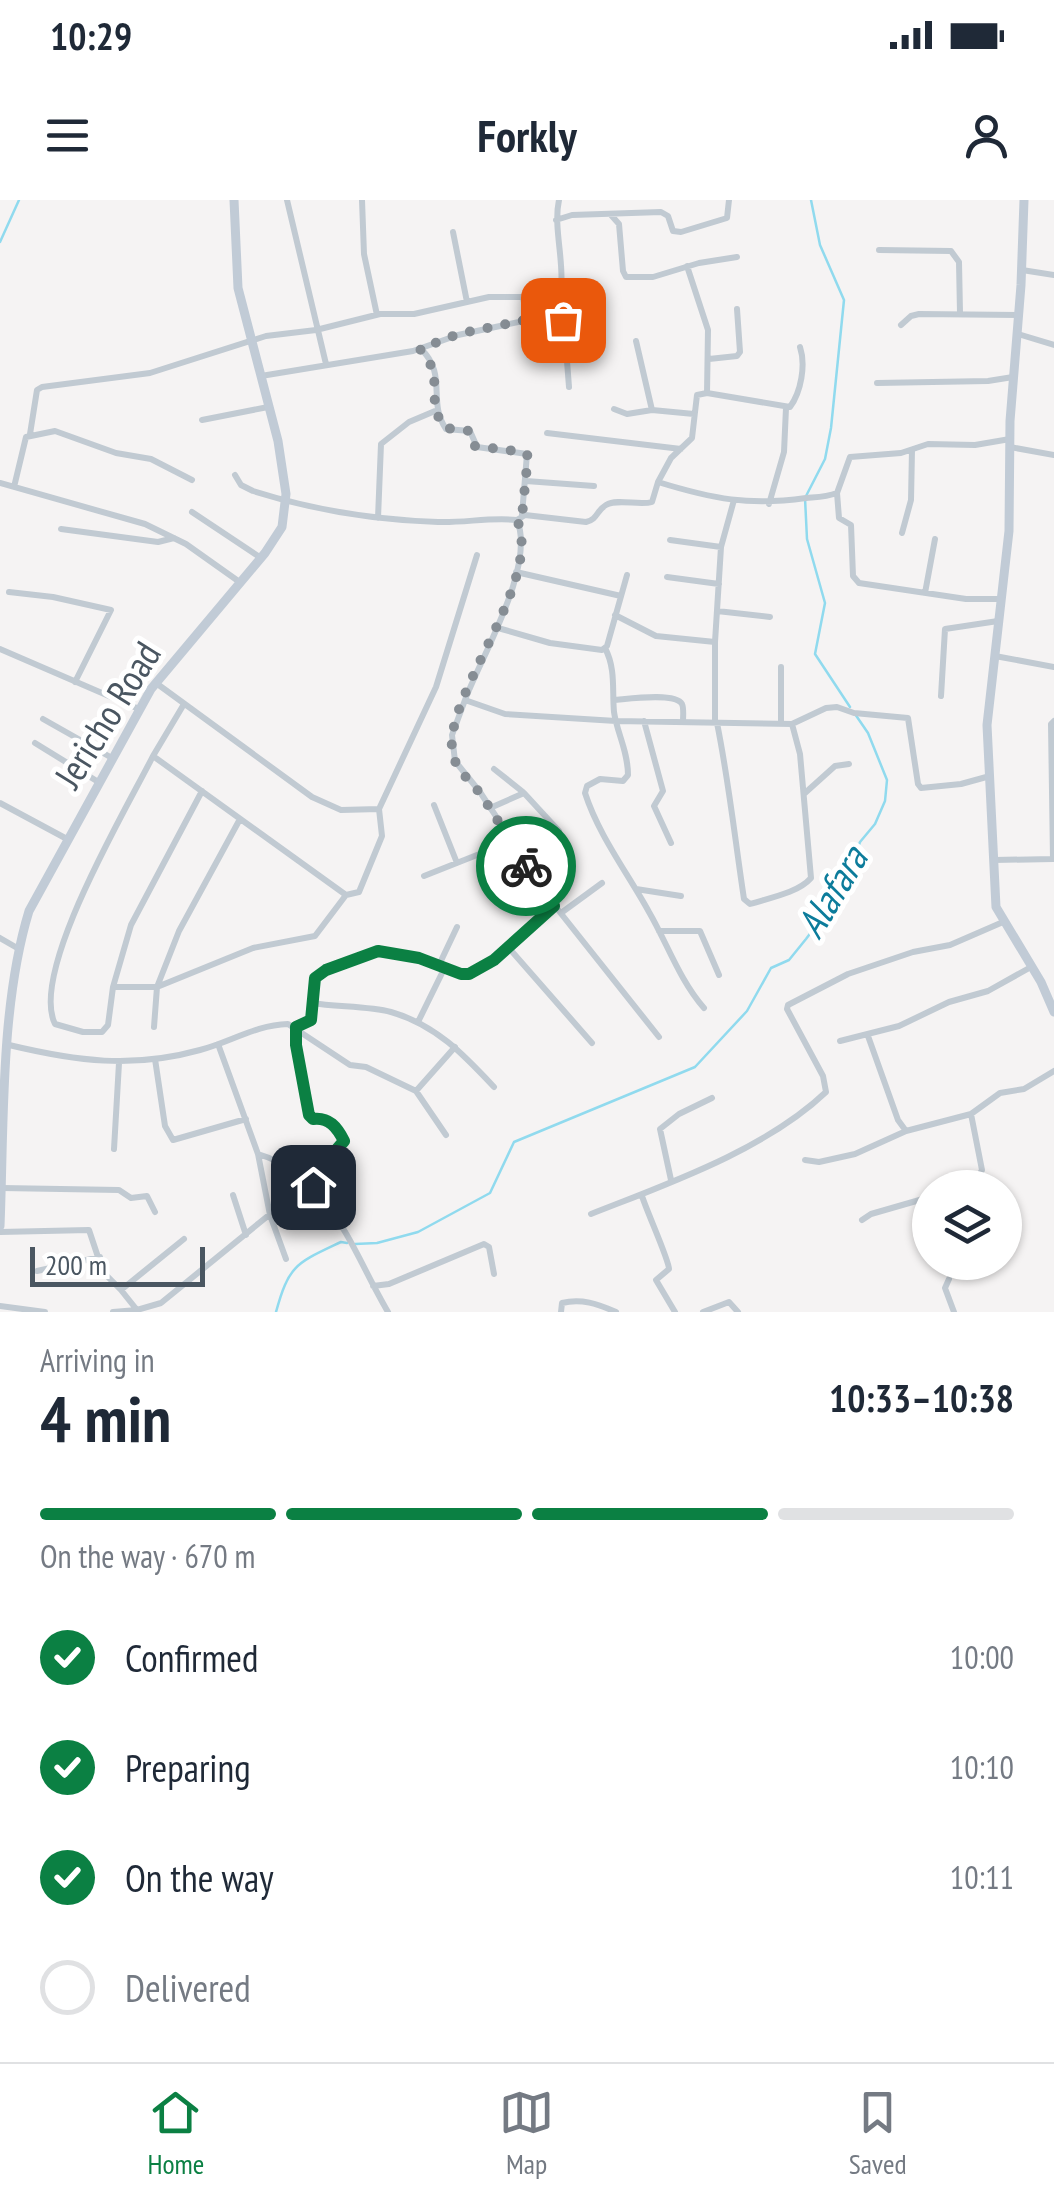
<!DOCTYPE html>
<html lang="en">
<head>
<meta charset="utf-8">
<style>
  body { margin:0; font-family:"PT Sans Narrow",sans-serif; background:#f2f2f3; color:#1f2937; height:100vh; display:flex; flex-direction:column; font-size:38px; white-space:nowrap }
  * { box-sizing:border-box; margin:0 }
  p { font-size:32px; color:#747a83 }
  .icon { flex:none; width:55px; height:55px; fill:none; stroke:currentColor; stroke-width:2; stroke-linecap:round; stroke-linejoin:round }
  .map { position:relative; height:1112px; overflow:hidden }
  .drawer { display:flex; flex-direction:column; background:#fff; flex:1 }
  .drawer>* { flex:none }
  .fabs { position:absolute; left:912px; top:970px; display:grid; gap:20px }
  .fabs a { display:grid; place-items:center; width:110px; height:110px; border-radius:50%; background:#fff; box-shadow:0 2px 8px #0004; font-size:50px }
  .scale { position:absolute; left:30px; bottom:25px; width:175px; box-sizing:border-box; padding-left:10px; border:5px solid #4a5661; border-top:0; font-size:28px; line-height:35px; white-space:nowrap; color:#4a5661; -webkit-text-stroke:8px #fff; paint-order:stroke }
  .pin { position:absolute; display:grid; place-items:center; width:85px; height:85px; color:#fff; margin:-42px; border-radius:20px; box-shadow:0 5px 15px #0006 }
  .courier { position:absolute; display:grid; place-items:center; width:100px; height:100px; margin:-50px; border:8px solid #0b8043; border-radius:50%; background:#fff; color:#222; box-shadow:0 2px 12px #0007 }
  .headline em { font-style:normal; font-weight:700 }
  .headline div { display:flex; flex-direction:column-reverse }
  .headline { display:flex; align-items:center; justify-content:space-between; height:170px; padding:0 40px }
  h1 { font-size:65px; font-weight:700; line-height:75px }
  .bar { display:grid; grid-template-columns:repeat(4,1fr); gap:15px 10px; align-content:center; height:120px; padding:0 40px }
  .bar i { height:12px; border-radius:8px; background:#e0e1e3 }
  .bar .selected { background:#0b8043 }
  .bar p { grid-column:span 4 }
  ol { padding:0 40px; list-style:none }
  li { display:flex; align-items:center; gap:30px; height:110px }
  li p { margin-inline-start:auto }
  li .icon { padding:10px; border-radius:50%; background:#0b8043; color:#fff; stroke-width:4 }
  li:last-child { color:#747a83 }
  li i { width:55px; height:55px; border:5px solid #e0e1e3; border-radius:50% }
  .status { display:flex; justify-content:space-between; align-items:center; height:70px; padding:0 50px; background:#fff; direction:ltr }
  .status svg { height:28px; fill:currentColor }
  header { display:flex; justify-content:space-between; align-items:center; height:130px; padding:0 40px; background:#fff; font-size:45px; font-weight:700 }
  .dock { display:flex; justify-content:space-around; align-items:center; height:140px; border-top:2px solid #e0e1e3; background:#fff; font-size:28px; color:#747a83 }
  .dock a { display:grid; justify-items:center; gap:5px }
  .dock .selected { color:#0b8043 }
  .map>svg:first-child { display:block }
</style>
</head>
<body>
<div class="status"><b>10:29</b><svg viewBox="0 0 49 12"><path d="M0 12V9h3v3zM5 12V6h3v6zM10 12V3h3v9zM15 12V0h3v12zM26 1h20v11H26zM47 4h2v5h-2z"/></svg></div>
<header><svg class="icon" aria-label="menu" viewBox="0 0 24 24"><path d="M4 6h16M4 12h16M4 18h16"/></svg>Forkly<svg class="icon" aria-label="person" viewBox="0 0 24 24"><circle cx="12" cy="8" r="4"/><path d="M4 21q1-7 8-7t8 7"/></svg></header>
<div class="map">
<svg width="1054" height="1112" viewBox="0 0 1054 1112">
  <rect width="100%" height="100%" fill="#f5f3f3"/>
  <g fill="none" stroke-linecap="round" stroke-linejoin="round">
    <path stroke="#90daee" stroke-width="2.5" d="M811,0L820,45L844,100L831,228L825,259L805,298L807,339L825,403L815,454L850,507
      M0,42L19,0
      M355,1044L377,1043L418,1032L490,993L514,942L695,867L747,811L771,768L789,760L806,739L842,691L860,642L875,624L885,601L887,580L868,533L855,514
      M276,1112C289,1064 297,1063 341,1042L347,1043"/>
    <path stroke="#c1cad2" stroke-width="6" d="M287,0L326,164
      M362,0L364,54L377,115
      M611,15L619,24L623,71L626,77H653L699,63L737,57
      M556,20L572,15L661,12L668,16L673,31L681,32L727,18L729,0
      M453,32L467,102
      M879,50L951,51L959,62L960,113
      M687,66L708,130L707,193
      M1022,70L1054,75
      M551,115C574,84 551,36 559,0
      M901,125L911,116L919,114L1019,115
      M1018,134L1054,145
      M636,141L652,210L694,214
      M421,149C448,175 427,201 446,229L470,231L477,247L527,254L522,315
      M709,159L737,156L740,152L737,109
      M261,176L413,151L458,135L551,115L564,122L569,187
      M877,183L988,181L1013,177
      M614,209L627,214L652,210
      M202,220L268,207
      M547,233L681,249
      M30,234L37,190L42,187L150,173L266,136L316,130L380,114H414L489,97H523L527,120
      M1010,247L1054,255
      M235,275L241,285L253,291C313,310 375,320 438,322C465,323 490,317 517,320C536,366 482,455 465,500L505,514L616,521L792,524L826,508L837,507L854,513L908,518L918,584L921,588L961,584L990,576
      M526,281L594,286
      M658,282C713,299 749,306 806,298C817,297 826,297 837,293
      M0,283L145,324L186,344L241,383
      M14,287L26,237L55,231L116,253L151,259L192,280
      M769,304L784,252L786,208
      M192,312L261,358
      M378,318L381,244L409,222L435,211
      M517,320L525,315L586,322C598,319 596,311 606,305C618,298 639,306 652,302L658,282L671,258L692,238L697,195L707,193L790,207C801,192 806,165 800,147
      M61,329L158,342L174,338
      M902,333L911,300L912,250
      M670,340L721,347L734,300
      M516,372L621,396
      M667,377L719,384
      M9,392L53,397L111,410L75,482
      M925,393L935,339
      M1001,399H966L859,383L853,376L851,325L839,318L837,293L850,257L901,253L928,244L975,245L1010,239
      M717,411L770,417
      M615,415L656,436L715,442V522
      M498,428L550,443L602,450L607,446L627,375
      M715,442L721,347
      M605,448C616,469 612,490 614,512C617,533 628,551 628,575L623,581L600,579L587,586L585,593C599,636 627,672 649,712C667,743 680,781 704,808
      M0,449L139,509
      M995,456L1054,467
      M156,483L312,597L341,610L379,609L436,487L477,355
      M941,496L945,429L998,421
      M465,500L452,535L455,561L480,592L555,706L659,837
      M614,500C628,499 675,492 682,504C684,508 683,517 683,521
      M184,504L153,556L346,695L359,692L382,636L379,609
      M43,519L112,558
      M644,521L663,591L654,606L671,643
      M717,523C729,582 735,640 744,699L750,704C769,698 798,693 811,678L800,554L792,524
      M781,524V467
      M35,543L100,583
      M153,556C127,608 29,772 55,824L83,832H102L108,825L113,787L131,725L202,591
      M494,569L523,592
      M805,593L835,566L849,564
      M0,603L67,639
      M434,605L457,663
      M490,608L524,593L559,631L560,636L524,663
      M1053,659L1051,524L1054,521
      M994,660L1053,659
      M424,676L482,653L509,638
      M636,689L681,696
      M561,713L602,683
      M659,731H700L719,775
      M0,738L19,749
      M508,747L592,843
      M439,765L457,727
      M113,787H157L253,748L315,736L346,695
      M312,803C336,807 369,806 391,812C436,825 463,854 494,887
      M418,822L445,767
      M154,827L157,787L179,731L240,619
      M296,827L311,821L312,783L326,770L379,751L419,758L469,774L494,760L555,706
      M296,828V845L309,915L313,919L329,921L344,941L326,963L304,979
      M868,836L898,920L906,931
      M840,841L899,826L949,802L988,791L1031,767
      M218,844L258,954L270,1015L286,1059
      M9,845C76,861 132,869 200,850C231,842 255,825 288,824L350,865L366,867L416,891L446,935
      M155,859L165,926L173,940L246,919
      M416,891L455,847
      M114,949L119,863
      M258,954C331,976 353,1053 388,1112
      M805,960L819,962L855,954L906,931L971,914L1000,893L1024,889L1054,871
      M671,980L660,929L679,914L712,898
      M2,988L119,990L131,998L147,996L155,1012
      M960,988L977,979L982,970L971,914
      M233,995L246,1035
      M642,996C647,1012 669,1060 669,1069L656,1080L675,1112
      M591,1014C667,984 765,950 826,892L823,876L787,809L788,805L848,774L913,752L950,745L1003,722
      M862,1020L871,1014L930,997
      M0,1032L89,1030L103,1072L121,1090
      M37,1071L100,1057
      M949,1079L945,1088L954,1112
      M373,1086L389,1084L484,1044L489,1047L494,1074
      M0,1106L45,1112
      M137,1110L121,1090L184,1039
      M113,1112L137,1110L161,1103L269,1015
      M561,1112L562,1103C581,1098 598,1104 616,1112
      M703,1112L729,1102L738,1112"/>
    <path stroke="#c1cbd6" stroke-width="9" d="M1024,0L1021,85L1010,221L1009,331L987,525L996,707L1041,782L1054,812
      M0,1026C4,926 0,806 29,711L151,489L265,353L282,327L286,294L278,241L238,88L234,0"/>
  </g>
  <g fill="none" stroke-linecap="round" stroke-linejoin="round">
    <path stroke="#868d94" stroke-width="10" stroke-dasharray="0 18" d="M526,666C511,643 497,618 481,595C473,583 458,572 454,558C435,505 545,383 517,320L522,316L528,256L524,252L475,246L470,231L445,228L435,211L434,170L420,149L458,134L550,115L563,120"/>
    <path stroke="#0b8043" stroke-width="12" d="M313,987L304,979L326,962L344,941C337,927 329,917 313,919L309,915L296,845V827L311,820L315,778L326,770L378,751L419,758L461,774H469L494,760L554,706L526,666"/>
  </g>
  <g text-anchor="middle" stroke-width="10" stroke-linejoin="round" paint-order="stroke">
    <g font-size="38" fill="#4a5661" stroke="#fff">
      <text transform="translate(108 515) rotate(-58)" y="13">Jericho Road</text>
    </g>
    <g font-size="40" font-style="italic" fill="#0c7c9b" stroke="#fff">
      <text transform="translate(832 692) rotate(-59)" y="14">Alafara</text>
    </g>
  </g>
</svg>
<div class="fabs">
<a><svg class="icon" aria-label="layers" viewBox="0 0 24 24"><path d="M12 4l9 5-9 5-9-5zM3 14l9 5 9-5"/></svg></a>
</div>
<div class="scale">200 m</div>
<div class="pin" style="left:563px;top:120px;background:#ea580c"><svg class="icon" aria-label="bag" viewBox="0 0 24 24"><path d="M5 8h14l-1 12H6zM9 8a3 3 0 0 1 6 0"/></svg></div>
<div class="pin" style="left:313px;top:987px;background:#1f2937"><svg class="icon" aria-label="home" viewBox="0 0 24 24"><path d="M3 11l9-7 9 7M6 9v11h12V9"/></svg></div>
<div class="courier" style="left:526px;top:666px"><svg class="icon" aria-label="bike" viewBox="0 0 24 24"><circle cx="6" cy="16" r="4"/><circle cx="18" cy="16" r="4"/><path d="M6 16l4-8h5l3 8M10 8l3 8H6M13 5h3"/></svg></div>
</div>
<section class="drawer">
<div class="headline"><div><h1>4 min</h1><p>Arriving in</p></div><em>10:33–10:38</em></div>
<div class="bar"><i class="selected"></i><i class="selected"></i><i class="selected"></i><i></i><p>On the way · 670 m</p></div>
<ol>
<li><svg class="icon" aria-label="check" viewBox="0 0 24 24"><path d="M5 12l5 5 9-10"/></svg>Confirmed<p>10:00</p></li>
<li><svg class="icon" aria-label="check" viewBox="0 0 24 24"><path d="M5 12l5 5 9-10"/></svg>Preparing<p>10:10</p></li>
<li><svg class="icon" aria-label="check" viewBox="0 0 24 24"><path d="M5 12l5 5 9-10"/></svg>On the way<p>10:11</p></li>
<li><i></i>Delivered</li>
</ol>
</section>
<nav class="dock">
<a class="selected"><svg class="icon" aria-label="home" viewBox="0 0 24 24"><path d="M3 11l9-7 9 7M6 9v11h12V9"/></svg>Home</a>
<a><svg class="icon" aria-label="map" viewBox="0 0 24 24"><path d="M3 6l6-2 6 2 6-2v14l-6 2-6-2-6 2zM9 4v14M15 6v14"/></svg>Map</a>
<a><svg class="icon" aria-label="saved" viewBox="0 0 24 24"><path d="M7 4h10v16l-5-4-5 4z"/></svg>Saved</a>
</nav>
</body>
</html>
